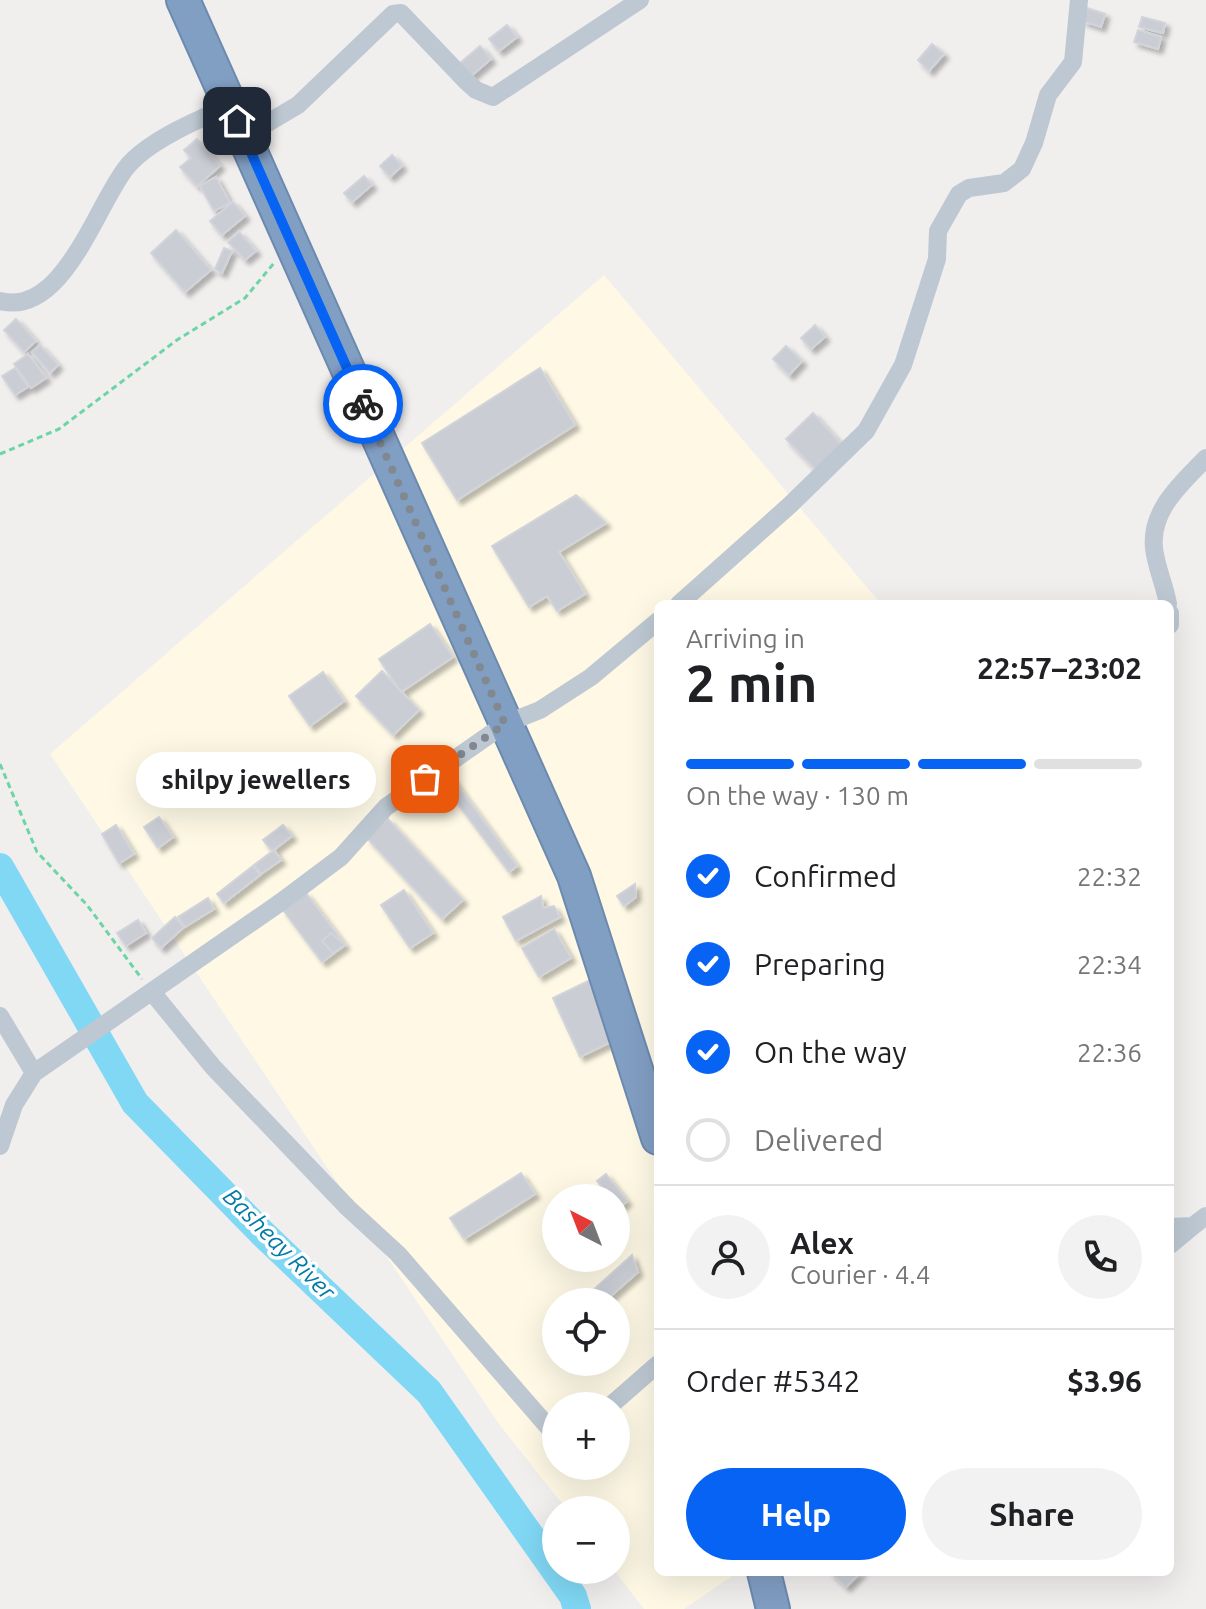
<!DOCTYPE html>
<html lang="en">
<head>
<meta charset="utf-8">
<style>
  body { margin:0; font-family:Ubuntu,sans-serif; background:#f2f2f2; color:#202124; height:100vh; display:flex; flex-direction:column; font-size:30px; white-space:nowrap }
  * { box-sizing:border-box; margin:0 }
  p { font-size:26px; color:#757577 }
  .icon { flex:none; width:44px; height:44px; fill:none; stroke:currentColor; stroke-width:2; stroke-linecap:round; stroke-linejoin:round }
  .map { position:relative; flex:1; overflow:hidden }
  .details { position:absolute; left:654px; top:600px; width:520px; height:976px; display:flex; flex-direction:column; background:#fff; border-radius:12px; box-shadow:0 8px 32px #0002 }
  .details>* { flex:none }
  .needle { width:52px; rotate:318deg }
  .controls { position:absolute; left:542px; top:1184px; display:grid; gap:16px }
  .controls a { display:grid; place-items:center; width:88px; height:88px; border-radius:50%; background:#fff; box-shadow:0 8px 32px #0002; font-size:40px }
  .pin { position:absolute; display:grid; place-items:center; width:68px; height:68px; color:#fff; margin:-34px; border-radius:16px; box-shadow:0 4px 12px #0006 }
  .courier { position:absolute; display:grid; place-items:center; width:80px; height:80px; margin:-40px; border:6px solid #0663f3; border-radius:50%; background:#fff; color:#222; box-shadow:0 2px 10px #0007 }
  .bubble { position:absolute; height:56px; border-radius:28px; background:#fff; box-shadow:0 8px 32px #0002; font-size:26px; font-weight:600; line-height:56px; text-align:center }
  .overview em { font-style:normal; font-weight:600 }
  .overview div { display:flex; flex-direction:column-reverse }
  .overview { display:flex; align-items:center; justify-content:space-between; height:136px; padding:0 32px }
  h1 { font-size:52px; font-weight:600; line-height:60px }
  .bar { display:grid; grid-template-columns:repeat(4,1fr); gap:12px 8px; align-content:center; height:96px; padding:0 32px }
  .bar i { height:10px; border-radius:6px; background:#e0e0e0 }
  .bar .active { background:#0663f3 }
  .bar p { grid-column:span 4 }
  .line { display:flex; align-items:center; gap:20px; padding:0 32px; border-top:2px solid #e0e0e0 }
  .line div { flex:1 }
  .round { display:grid; place-items:center; flex:none; width:84px; height:84px; border-radius:42px; background:#f2f2f2 }
  ol { padding:0 32px; list-style:none }
  li { display:flex; align-items:center; gap:24px; height:88px }
  li p { margin-inline-start:auto }
  li .icon { padding:8px; border-radius:50%; background:#0663f3; color:#fff; stroke-width:4 }
  li:last-child { color:#757577 }
  li i { width:44px; height:44px; border:4px solid #e0e0e0; border-radius:50% }
  .action { display:flex; gap:16px; margin-top:auto; padding:16px 32px }
  .action a { flex:1; height:92px; border-radius:48px; background:#0663f3; color:#fff; font-size:32px; font-weight:600; line-height:92px; text-align:center }
  .action a+a { background:#f2f2f2; color:#202124 }
  .map>svg:first-child { display:block }
</style>
</head>
<body>
<div class="map">
<svg width="1206" height="1609" viewBox="0 0 1206 1609">
  <defs>
    <filter id="shadow"><feDropShadow dx="4.5" dy="4.5" stdDeviation="2" flood-color="#0004"/></filter>
  </defs>
  <rect width="100%" height="100%" fill="#f1eeee"/>
  <path fill="#fef8e5" fill-rule="evenodd" d="M604,275L881,604H658V1572H738L684,1609H644L614,1570L616,1510H567L499,1424L50,754ZM556,1198H616V1258H556ZM556,1302H616V1362H556ZM556,1406H616V1466H556Z"/>
  <g fill="none" stroke-linecap="round" stroke-linejoin="round">
    <path stroke="#80d8f5" stroke-width="28" d="M0,867L135,1103L262,1233L429,1392L573,1596L577,1609"/>
  </g>
  <path fill="#cacdd4" stroke="#d2d4db" stroke-width="2" filter="url(#shadow)" d="M1087,8L1105,14L1101,27L1083,21Z
    M1142,17L1165,23L1163,33L1139,27Z
    M507,25L517,37L499,51L489,39Z
    M1138,30L1161,37L1158,49L1134,42Z
    M932,44L944,54L929,71L918,60Z
    M480,46L491,59L471,76L460,63Z
    M197,139L220,166L197,186L180,167L191,158L184,150Z
    M392,155L402,166L390,177L380,166Z
    M364,176L372,185L352,202L344,193Z
    M216,177L230,203L214,211L200,186Z
    M233,202L245,216L222,235L210,221Z
    M176,230L211,270L185,292L151,253Z
    M239,232L256,251L245,260L228,242Z
    M224,248L232,251L222,273L215,269Z
    M16,319L36,341L24,352L4,330Z
    M815,325L825,337L811,349L801,338Z
    M40,345L58,365L50,373L32,352Z
    M786,346L802,361L789,375L773,359Z
    M28,354L46,378L31,388L14,364Z
    M15,368L28,387L15,395L2,376Z
    M540,368L575,425L457,500L422,443Z
    M813,413L842,445L816,470L786,439Z
    M576,495L606,523L559,552L585,594L557,611L547,596L529,607L492,546Z
    M430,624L453,657L401,692L379,659Z
    M382,671L419,710L393,735L356,696Z
    M323,672L344,701L310,726L289,696Z
    M449,774L517,866L509,872L440,780Z
    M159,817L173,837L158,848L144,827Z
    M388,819L463,900L442,919L367,838Z
    M116,825L134,854L119,863L102,834Z
    M283,825L292,836L272,851L263,840Z
    M274,850L281,860L261,874L254,865Z
    M253,866L260,875L224,903L217,894Z
    M635,884L636,897L624,906L617,896Z
    M404,890L433,933L410,948L381,905Z
    M306,893L345,945L322,962L283,910Z
    M541,896L543,908L554,906L560,917L516,941L503,917Z
    M208,898L214,909L185,927L178,917Z
    M175,917L184,927L161,948L152,938Z
    M138,920L146,933L126,946L117,933Z
    M554,929L571,958L539,977L522,948Z
    M331,933L345,945L333,953L322,941Z
    M590,980L617,1039L580,1057L553,998Z
    M521,1173L535,1194L464,1239L450,1218Z
    M606,1174L627,1201L619,1208L616,1198H611L597,1181Z
    M632,1255L638,1272L604,1302H580Z
    M830,1572H861L846,1587Z"/>
  <g fill="none" stroke-linecap="round" stroke-linejoin="round">
    <defs>
      <path id="highway" d="M183,0L574,876L658,1138
        M764,1572L773,1609"/>
    </defs>
    <use href="#highway" stroke="#6c89ae" stroke-width="36"/>
    <path stroke="#6cd5a6" stroke-width="3" stroke-dasharray="6 4" stroke-linecap="butt" d="M0,454L59,429L177,340L245,298L274,263
      M0,764L37,852L87,905L142,979"/>
    <path stroke="#bdc8d2" stroke-width="18" d="M244,137L298,105L393,14L401,13L466,81L476,90L493,97L640,0
      M0,301C63,317 96,206 126,168C147,141 199,119 230,106
      M679,604L790,505L866,431L903,365L937,259L938,231L959,194L969,188L1004,183L1022,169L1034,143L1048,95L1073,62L1079,0
      M1168,604C1165,586 1156,567 1154,548C1150,510 1182,483 1206,458
      M1170,613V625
      M152,992L213,1067L348,1208L398,1254L556,1436
      M0,1016L34,1073
      M0,1146L14,1105L34,1073L281,902L341,857L386,807L505,724L540,710L591,677L658,621
      M1170,1227L1193,1226L1206,1216
      M1170,1245L1193,1226
      M610,1406L658,1364"/>
    <use href="#highway" stroke="#819ec3" stroke-width="32"/>
  </g>
  <g fill="none" stroke-linecap="round" stroke-linejoin="round">
    <path stroke="#818890" stroke-width="8" stroke-dasharray="0 14.4" d="M363,404L505,724L425,779"/>
    <path stroke="#0663f3" stroke-width="10" d="M237,121L363,404"/>
  </g>
  <g text-anchor="middle" stroke-width="7" stroke-linejoin="round" paint-order="stroke">
    <g font-size="24" font-style="italic" fill="#027ba5" stroke="#fff">
      <text transform="translate(279 1244) rotate(45)" y="8">Basheay River</text>
    </g>
  </g>
</svg>
<div class="controls">
<a><svg class="needle" viewBox="-14 -14 28 28"><path d="M0-13l5 13h-10z" fill="#e53935"/><path d="M0 13l5-13h-10z" fill="#757577"/></svg></a>
<a><svg class="icon" aria-label="locate" viewBox="0 0 24 24"><circle cx="12" cy="12" r="6"/><path d="M12 2v4M12 18v4M2 12h4M18 12h4"/></svg></a>
<a>+</a>
<a>−</a>
</div>
<div class="pin" style="left:425px;top:779px;background:#ea580c"><svg class="icon" aria-label="bag" viewBox="0 0 24 24"><path d="M5 8h14l-1 12H6zM9 8a3 3 0 0 1 6 0"/></svg></div>
<div class="pin" style="left:237px;top:121px;background:#1f2937"><svg class="icon" aria-label="home" viewBox="0 0 24 24"><path d="M3 11l9-7 9 7M6 9v11h12V9"/></svg></div>
<div class="courier" style="left:363px;top:404px"><svg class="icon" aria-label="bike" viewBox="0 0 24 24"><circle cx="6" cy="16" r="4"/><circle cx="18" cy="16" r="4"/><path d="M6 16l4-8h5l3 8M10 8l3 8H6M13 5h3"/></svg></div>
<div class="bubble" style="left:136px;top:752px;width:240px">shilpy jewellers</div>
<section class="details">
<div class="overview"><div><h1>2 min</h1><p>Arriving in</p></div><em>22:57–23:02</em></div>
<div class="bar"><i class="active"></i><i class="active"></i><i class="active"></i><i></i><p>On the way · 130 m</p></div>
<ol>
<li><svg class="icon" aria-label="check" viewBox="0 0 24 24"><path d="M5 12l5 5 9-10"/></svg>Confirmed<p>22:32</p></li>
<li><svg class="icon" aria-label="check" viewBox="0 0 24 24"><path d="M5 12l5 5 9-10"/></svg>Preparing<p>22:34</p></li>
<li><svg class="icon" aria-label="check" viewBox="0 0 24 24"><path d="M5 12l5 5 9-10"/></svg>On the way<p>22:36</p></li>
<li><i></i>Delivered</li>
</ol>
<div class="line" style="height:144px"><a class="round"><svg class="icon" aria-label="person" viewBox="0 0 24 24"><circle cx="12" cy="8" r="4"/><path d="M4 21q1-7 8-7t8 7"/></svg></a><div><b>Alex</b><p>Courier · 4.4</p></div><a class="round"><svg class="icon" aria-label="phone" viewBox="0 0 24 24"><path d="M5 4h4l2 5-3 2q2 4 5 5l2-3 5 2v4C11 20 4 13 5 4z"/></svg></a></div>
<div class="line" style="height:104px"><div>Order #5342</div><b>$3.96</b></div>
<div class="action"><a>Help</a><a>Share</a></div>
</section>
</div>
</body>
</html>
